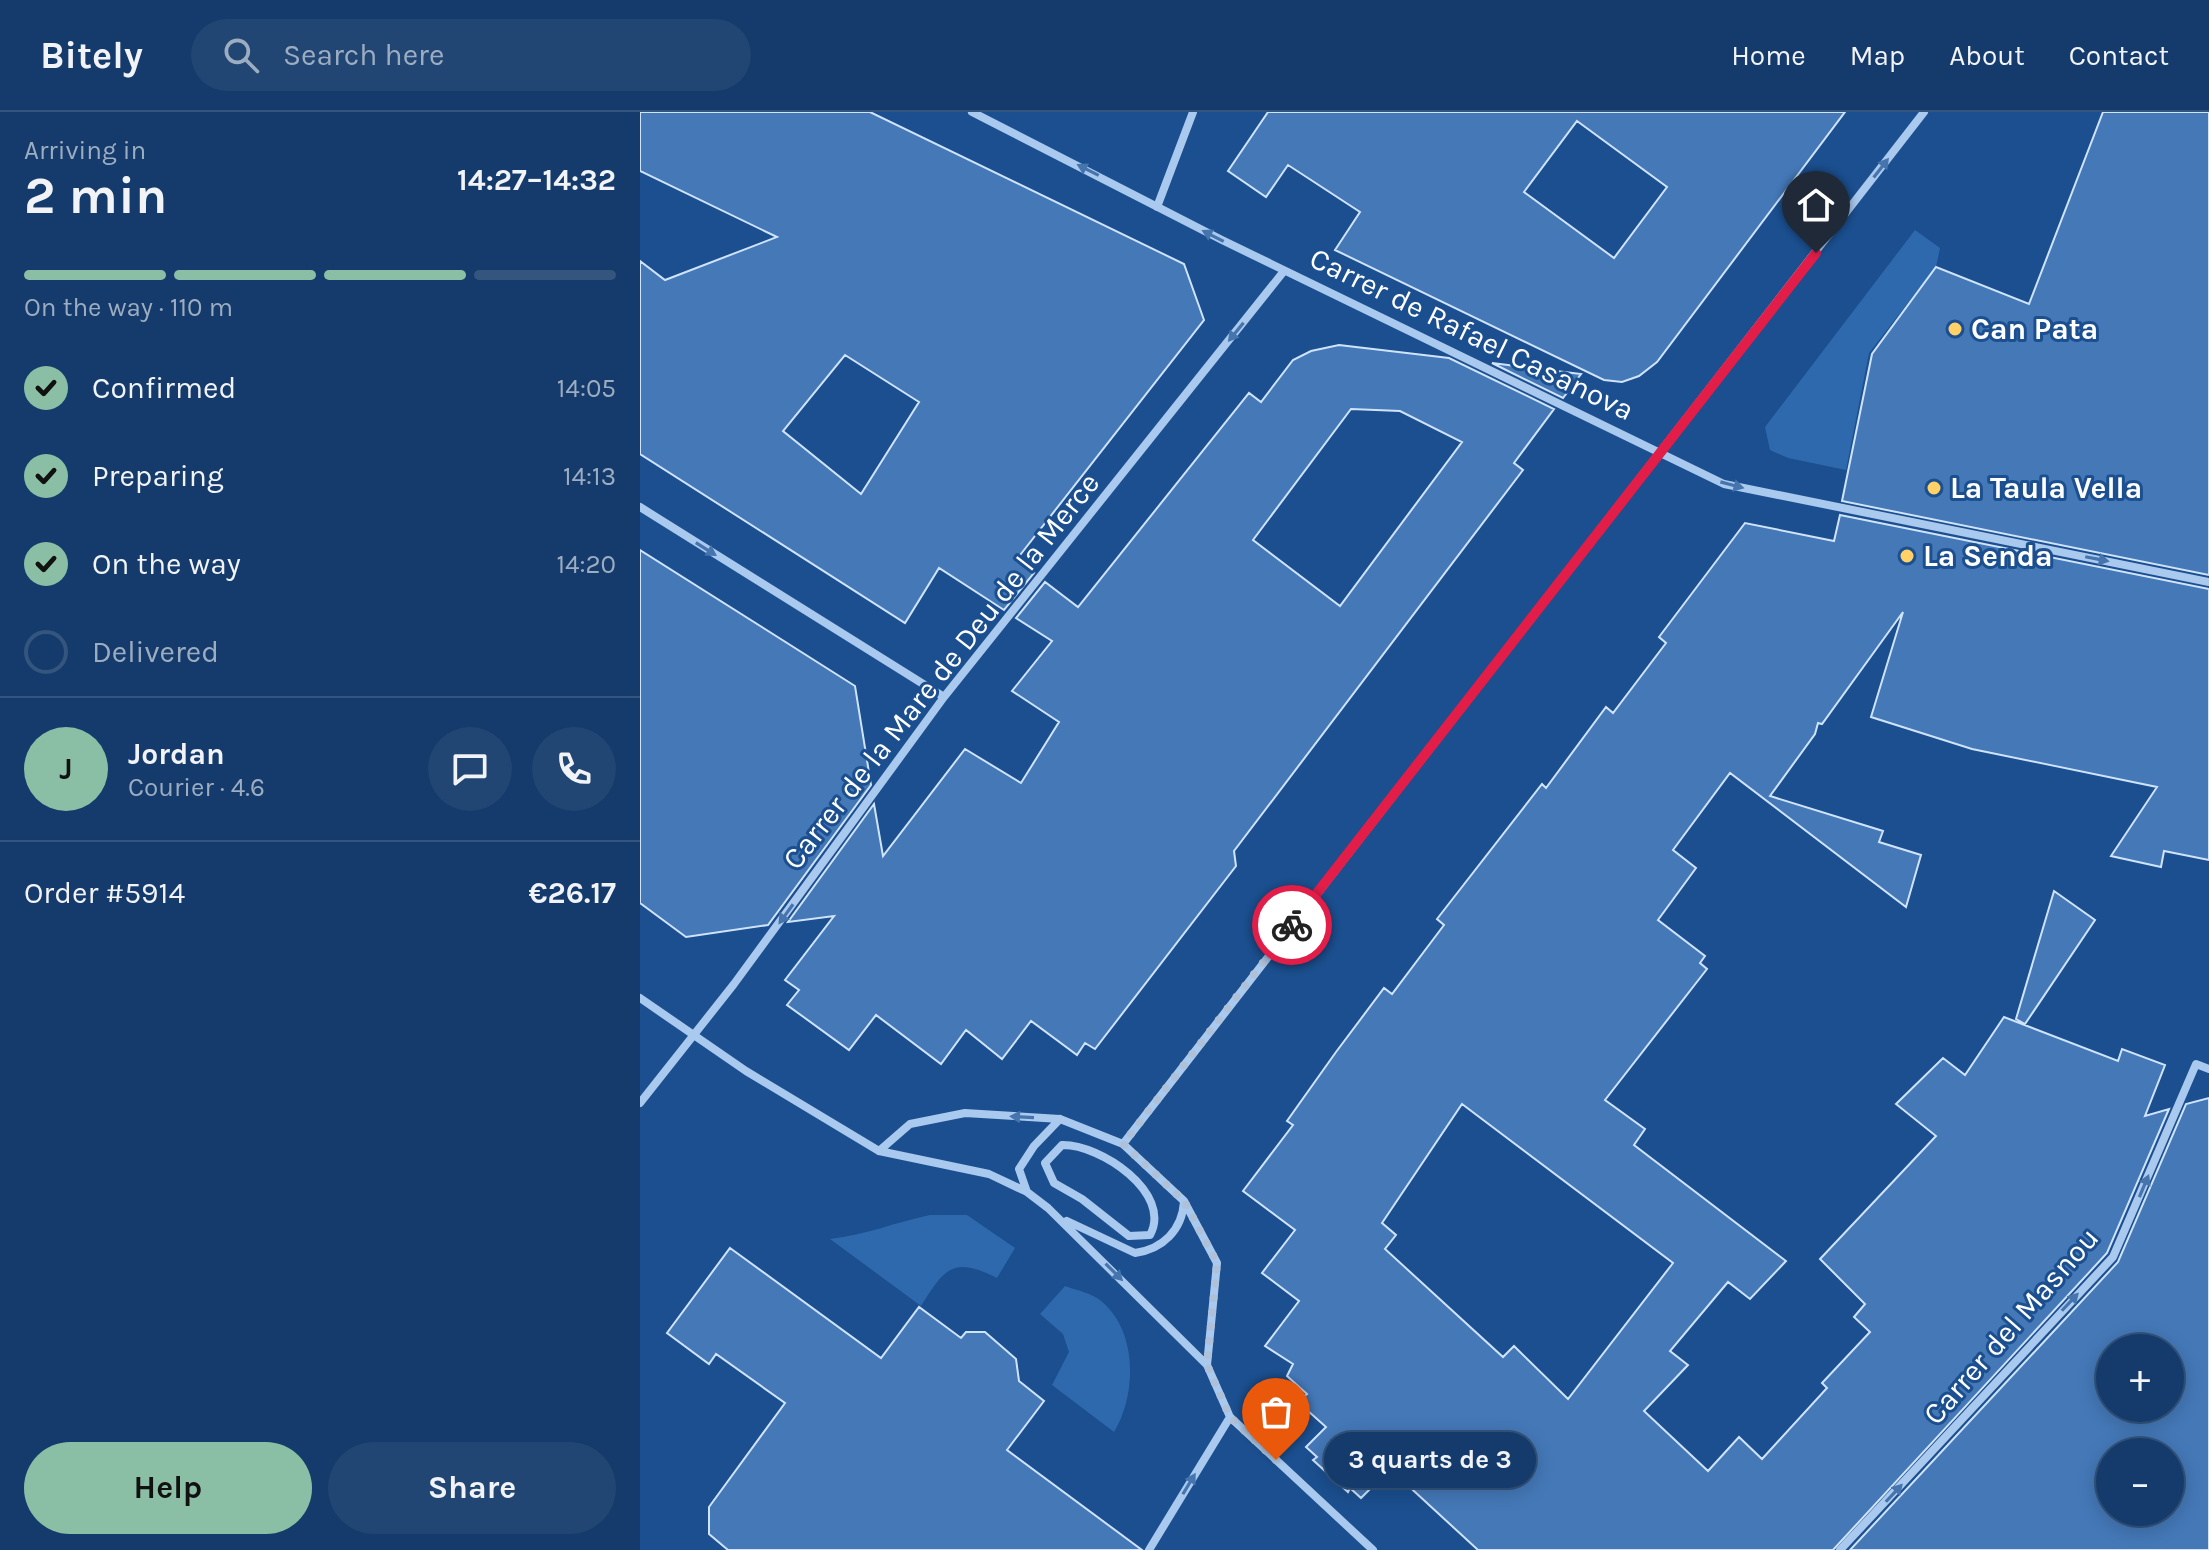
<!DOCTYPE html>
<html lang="en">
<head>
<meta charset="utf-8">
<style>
  body { margin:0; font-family:Karla,sans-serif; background:#214673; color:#f1f3f6; height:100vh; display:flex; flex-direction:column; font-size:30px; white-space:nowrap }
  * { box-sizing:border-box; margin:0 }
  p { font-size:26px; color:#9dadc1 }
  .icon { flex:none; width:44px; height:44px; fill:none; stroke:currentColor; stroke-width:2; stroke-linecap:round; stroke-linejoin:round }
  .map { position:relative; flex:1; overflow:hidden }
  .side { display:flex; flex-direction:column; background:#143b6b; width:640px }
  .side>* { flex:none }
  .tools { position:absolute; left:1456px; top:1222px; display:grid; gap:16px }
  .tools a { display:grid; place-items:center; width:88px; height:88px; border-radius:50%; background:#143b6b; box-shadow:0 4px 20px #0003,0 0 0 2px #33557e; font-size:40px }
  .pin { position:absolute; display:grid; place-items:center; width:68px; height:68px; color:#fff; margin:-82px -34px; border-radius:50% 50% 50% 0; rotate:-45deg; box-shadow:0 0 8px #0007 }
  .pin .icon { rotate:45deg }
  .courier { position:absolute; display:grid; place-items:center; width:80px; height:80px; margin:-40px; border:6px solid #e11d48; border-radius:50%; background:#fff; color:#222; box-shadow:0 2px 10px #0007 }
  .bubble { position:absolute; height:56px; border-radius:28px; background:#143b6b; box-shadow:0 4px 20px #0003,0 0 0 2px #33557e; font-size:26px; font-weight:700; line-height:56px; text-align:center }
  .head em { font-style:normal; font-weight:700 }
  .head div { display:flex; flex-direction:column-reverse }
  .head { display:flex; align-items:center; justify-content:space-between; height:136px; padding:0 24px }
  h1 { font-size:52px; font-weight:700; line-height:60px }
  .bar { display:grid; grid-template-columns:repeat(4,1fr); gap:12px 8px; align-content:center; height:96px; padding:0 24px }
  .bar i { height:10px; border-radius:6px; background:#33557e }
  .bar .on { background:#8abfa5 }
  .bar p { grid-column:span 4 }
  .line { display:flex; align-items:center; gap:20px; padding:0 24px; border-top:2px solid #33557e }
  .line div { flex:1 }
  .round { display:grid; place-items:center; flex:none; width:84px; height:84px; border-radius:42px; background:#214673 }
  ol { padding:0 24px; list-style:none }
  li { display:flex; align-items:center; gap:24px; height:88px }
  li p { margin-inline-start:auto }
  li .icon { padding:8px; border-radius:50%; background:#8abfa5; color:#111; stroke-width:4 }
  li:last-child { color:#9dadc1 }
  li i { width:44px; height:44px; border:4px solid #33557e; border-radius:50% }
  .primary-button { display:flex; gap:16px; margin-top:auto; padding:16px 24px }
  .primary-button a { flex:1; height:92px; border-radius:48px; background:#8abfa5; color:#111; font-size:32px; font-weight:700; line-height:92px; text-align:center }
  .primary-button a+a { background:#214673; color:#f1f3f6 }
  header { display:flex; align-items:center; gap:48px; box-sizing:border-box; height:112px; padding:0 40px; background:#143b6b; border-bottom:2px solid #33557e }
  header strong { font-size:38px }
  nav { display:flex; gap:44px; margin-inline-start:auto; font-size:28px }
  .search { width:560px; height:72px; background:#214673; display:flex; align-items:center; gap:20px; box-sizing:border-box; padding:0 28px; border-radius:44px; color:#9dadc1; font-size:30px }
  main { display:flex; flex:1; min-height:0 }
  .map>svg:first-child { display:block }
</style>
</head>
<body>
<header>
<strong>Bitely</strong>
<div class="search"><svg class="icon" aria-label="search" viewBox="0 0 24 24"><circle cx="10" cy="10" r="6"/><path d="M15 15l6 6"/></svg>Search here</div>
<nav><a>Home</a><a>Map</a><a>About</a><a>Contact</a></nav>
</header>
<main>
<section class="side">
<div class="head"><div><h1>2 min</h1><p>Arriving in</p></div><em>14:27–14:32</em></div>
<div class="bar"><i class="on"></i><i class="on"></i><i class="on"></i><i></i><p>On the way · 110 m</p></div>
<ol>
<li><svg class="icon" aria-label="check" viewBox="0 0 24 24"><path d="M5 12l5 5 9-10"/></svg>Confirmed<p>14:05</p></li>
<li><svg class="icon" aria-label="check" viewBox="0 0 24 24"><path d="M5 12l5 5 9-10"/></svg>Preparing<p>14:13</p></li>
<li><svg class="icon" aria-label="check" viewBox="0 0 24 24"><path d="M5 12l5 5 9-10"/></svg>On the way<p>14:20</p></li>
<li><i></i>Delivered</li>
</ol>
<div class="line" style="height:144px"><b class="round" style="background:#8abfa5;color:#111">J</b><div><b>Jordan</b><p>Courier · 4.6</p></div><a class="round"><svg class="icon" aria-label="chat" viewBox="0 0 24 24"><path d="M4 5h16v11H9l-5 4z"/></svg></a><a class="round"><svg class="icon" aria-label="phone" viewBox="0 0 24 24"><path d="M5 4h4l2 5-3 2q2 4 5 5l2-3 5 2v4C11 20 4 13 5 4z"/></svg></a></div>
<div class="line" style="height:104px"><div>Order #5914</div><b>€26.17</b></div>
<div class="primary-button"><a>Help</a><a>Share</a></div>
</section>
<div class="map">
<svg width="1569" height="1438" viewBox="0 0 1569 1438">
  <rect width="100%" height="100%" fill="#1b4f8f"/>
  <path fill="#2e69ad" d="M1275,118L1300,136L1296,155L1229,241L1206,358L1148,346L1130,338L1125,315Z
    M290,1103H327L375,1136L357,1166C313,1144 305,1156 281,1194L190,1127C226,1123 256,1110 290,1103Z
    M425,1174C436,1178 451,1181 460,1188C498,1218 497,1282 474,1320L412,1273L429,1240L423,1222L400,1202Z"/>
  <path fill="#4478b7" stroke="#cfe3fa" stroke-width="2" fill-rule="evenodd" d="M0,0H230L544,152L564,208L377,447L394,461L364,498L299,456L265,511L0,342V149L25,168L137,125L0,59ZM205,243L279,290L221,382L143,319Z
    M628,0H1205L1017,250L999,264L982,270L964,268L695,138L720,100L648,53L626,85L588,59ZM937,9L1027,75L974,146L884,80Z
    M1463,0H1569V463L1202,389L1232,242L1296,155L1389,192Z
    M699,233L809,246L914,297L874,351L883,358L594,739L596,754L455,937L445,931L437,943L391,909L362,947L326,918L301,952L236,903L209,938L147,893L159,878L145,868L194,804L148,810L234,692L243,744L325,637L381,671L419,610L372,579L412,529L376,506L405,470L438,495L609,281L621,290L653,248L671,239ZM711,297L760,299L822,330L700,494L613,428Z
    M852,251L941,262L923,286Z
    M1200,403L1569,477V748L1524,739L1521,755L1471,744L1517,675L1332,637L1231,605L1263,500L1182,612L1178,611L1175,622L1130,684L1243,719L1239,730L1281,743L1266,795L1090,661L1033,738L1056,756L1018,808L1065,844L1060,851L1067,857L965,988L1005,1017L994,1033L1146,1149L1110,1187L1088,1170L1030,1239L1048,1253L1004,1299L1068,1359L1099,1325L1122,1347L1187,1276L1182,1271L1230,1220L1214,1205L1225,1192L1180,1147L1296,1024L1256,992L1303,946L1325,963L1364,905L1478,949L1482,937L1525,953L1505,1004L1529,997L1467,1141L1193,1438H838L750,1357L721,1386L710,1376L708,1380L673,1348L677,1345L666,1335L686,1315L658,1290L667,1282L647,1264L653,1252L625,1234L659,1189L622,1161L655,1118L603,1079L653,1013L647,1009L696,940L744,876L752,882L804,813L797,807L902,672L906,676L966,595L973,601L1026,531L1019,525L1105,411L1194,429ZM822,992L1033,1151L928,1287L874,1234L863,1245L745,1137L756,1123L742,1111Z
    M0,438L215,574L231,673L128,813L46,825L0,791Z
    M1414,779L1455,808L1385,912L1376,907Z
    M1569,986V1438H1210L1478,1150L1546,992ZM1470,1236H1530V1296H1470ZM1470,1340H1530V1400H1470Z
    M90,1136L241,1246L279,1195L321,1226L326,1220H345L376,1247L379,1269L404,1289L367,1338L502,1438H88L69,1422V1395L145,1291L76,1242L69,1252L27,1221Z"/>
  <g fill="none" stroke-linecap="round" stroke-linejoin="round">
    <path stroke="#a9c9ee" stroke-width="8" d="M332,0L582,128L1084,372L1569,470
      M517,95L553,0
      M0,395L304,585
      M0,886L106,959L239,1039L349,1062L387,1080L408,1096L567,1253L590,1305L733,1438
      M0,991L94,872L304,585L644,159
      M483,1032L1284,0
      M422,1033C460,1032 533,1081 510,1123L489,1124L442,1087L414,1071L405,1051Z
      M239,1039L270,1012L325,1001L420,1007L483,1032L544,1089L577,1151L567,1253
      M387,1080L379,1057L394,1034L420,1007
      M427,1109L495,1141C523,1137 542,1118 544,1090
      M509,1438L590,1305
      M1200,1438L1473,1145L1556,952L1569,957"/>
  </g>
  <defs><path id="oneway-solid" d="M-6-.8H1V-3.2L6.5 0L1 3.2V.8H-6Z" transform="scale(2)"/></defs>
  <g fill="#4674ac">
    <use href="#oneway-solid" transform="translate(1241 56) rotate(-52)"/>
    <use href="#oneway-solid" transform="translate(448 58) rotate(-153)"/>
    <use href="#oneway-solid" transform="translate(573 124) rotate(-153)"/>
    <use href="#oneway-solid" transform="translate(596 220) rotate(129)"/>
    <use href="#oneway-solid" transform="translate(1092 373) rotate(15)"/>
    <use href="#oneway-solid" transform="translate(66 437) rotate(32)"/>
    <use href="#oneway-solid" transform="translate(1457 447) rotate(11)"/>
    <use href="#oneway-solid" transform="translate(146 802) rotate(126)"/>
    <use href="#oneway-solid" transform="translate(382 1005) rotate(-177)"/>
    <use href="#oneway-solid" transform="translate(1504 1074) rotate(-67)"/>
    <use href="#oneway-solid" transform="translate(474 1160) rotate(45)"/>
    <use href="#oneway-solid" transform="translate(1430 1190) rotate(-47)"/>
    <use href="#oneway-solid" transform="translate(549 1372) rotate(-59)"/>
    <use href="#oneway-solid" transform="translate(1254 1381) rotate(-47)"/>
  </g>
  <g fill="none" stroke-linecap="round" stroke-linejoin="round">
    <path stroke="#afc1d8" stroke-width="8" stroke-dasharray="0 14.4" d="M636,1348L590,1305L567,1253L577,1151L544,1089L483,1032L652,813"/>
    <path stroke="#e11d48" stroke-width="10" d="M652,813L1176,141"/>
  </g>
  <g fill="#ffd166" stroke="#1b4f8f" stroke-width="3">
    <circle cx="1315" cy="217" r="8"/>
    <circle cx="1294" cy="376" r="8"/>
    <circle cx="1267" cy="444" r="8"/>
  </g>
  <g text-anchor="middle" stroke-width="6" stroke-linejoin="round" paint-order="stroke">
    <g font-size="30" font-weight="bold" fill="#fff" stroke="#1b4f8f" text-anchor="start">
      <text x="1331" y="227">Can Pata</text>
      <text x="1310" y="386">La Taula Vella</text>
      <text x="1283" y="454">La Senda</text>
    </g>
    <g font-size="30" fill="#fff" stroke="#1b4f8f">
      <text transform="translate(832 222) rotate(26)" y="10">Carrer de Rafael Casanova</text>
      <text transform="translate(301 559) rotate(-52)" y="10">Carrer de la Mare de Deu de la Merce</text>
      <text transform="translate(1371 1214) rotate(-49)" y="10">Carrer del Masnou</text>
    </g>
  </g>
</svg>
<div class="tools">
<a>+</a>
<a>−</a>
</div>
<div class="pin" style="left:636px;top:1348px;background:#ea580c"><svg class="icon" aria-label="bag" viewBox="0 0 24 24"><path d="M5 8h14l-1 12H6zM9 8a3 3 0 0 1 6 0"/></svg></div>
<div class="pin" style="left:1176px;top:141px;background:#1f2937"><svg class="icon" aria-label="home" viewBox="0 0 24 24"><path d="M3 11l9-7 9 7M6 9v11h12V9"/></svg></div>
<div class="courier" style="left:652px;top:813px"><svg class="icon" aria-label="bike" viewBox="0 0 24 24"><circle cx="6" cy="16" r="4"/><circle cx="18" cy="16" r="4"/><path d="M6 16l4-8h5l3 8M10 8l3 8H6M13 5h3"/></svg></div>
<div class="bubble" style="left:684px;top:1320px;width:212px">3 quarts de 3</div>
</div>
</main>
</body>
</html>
